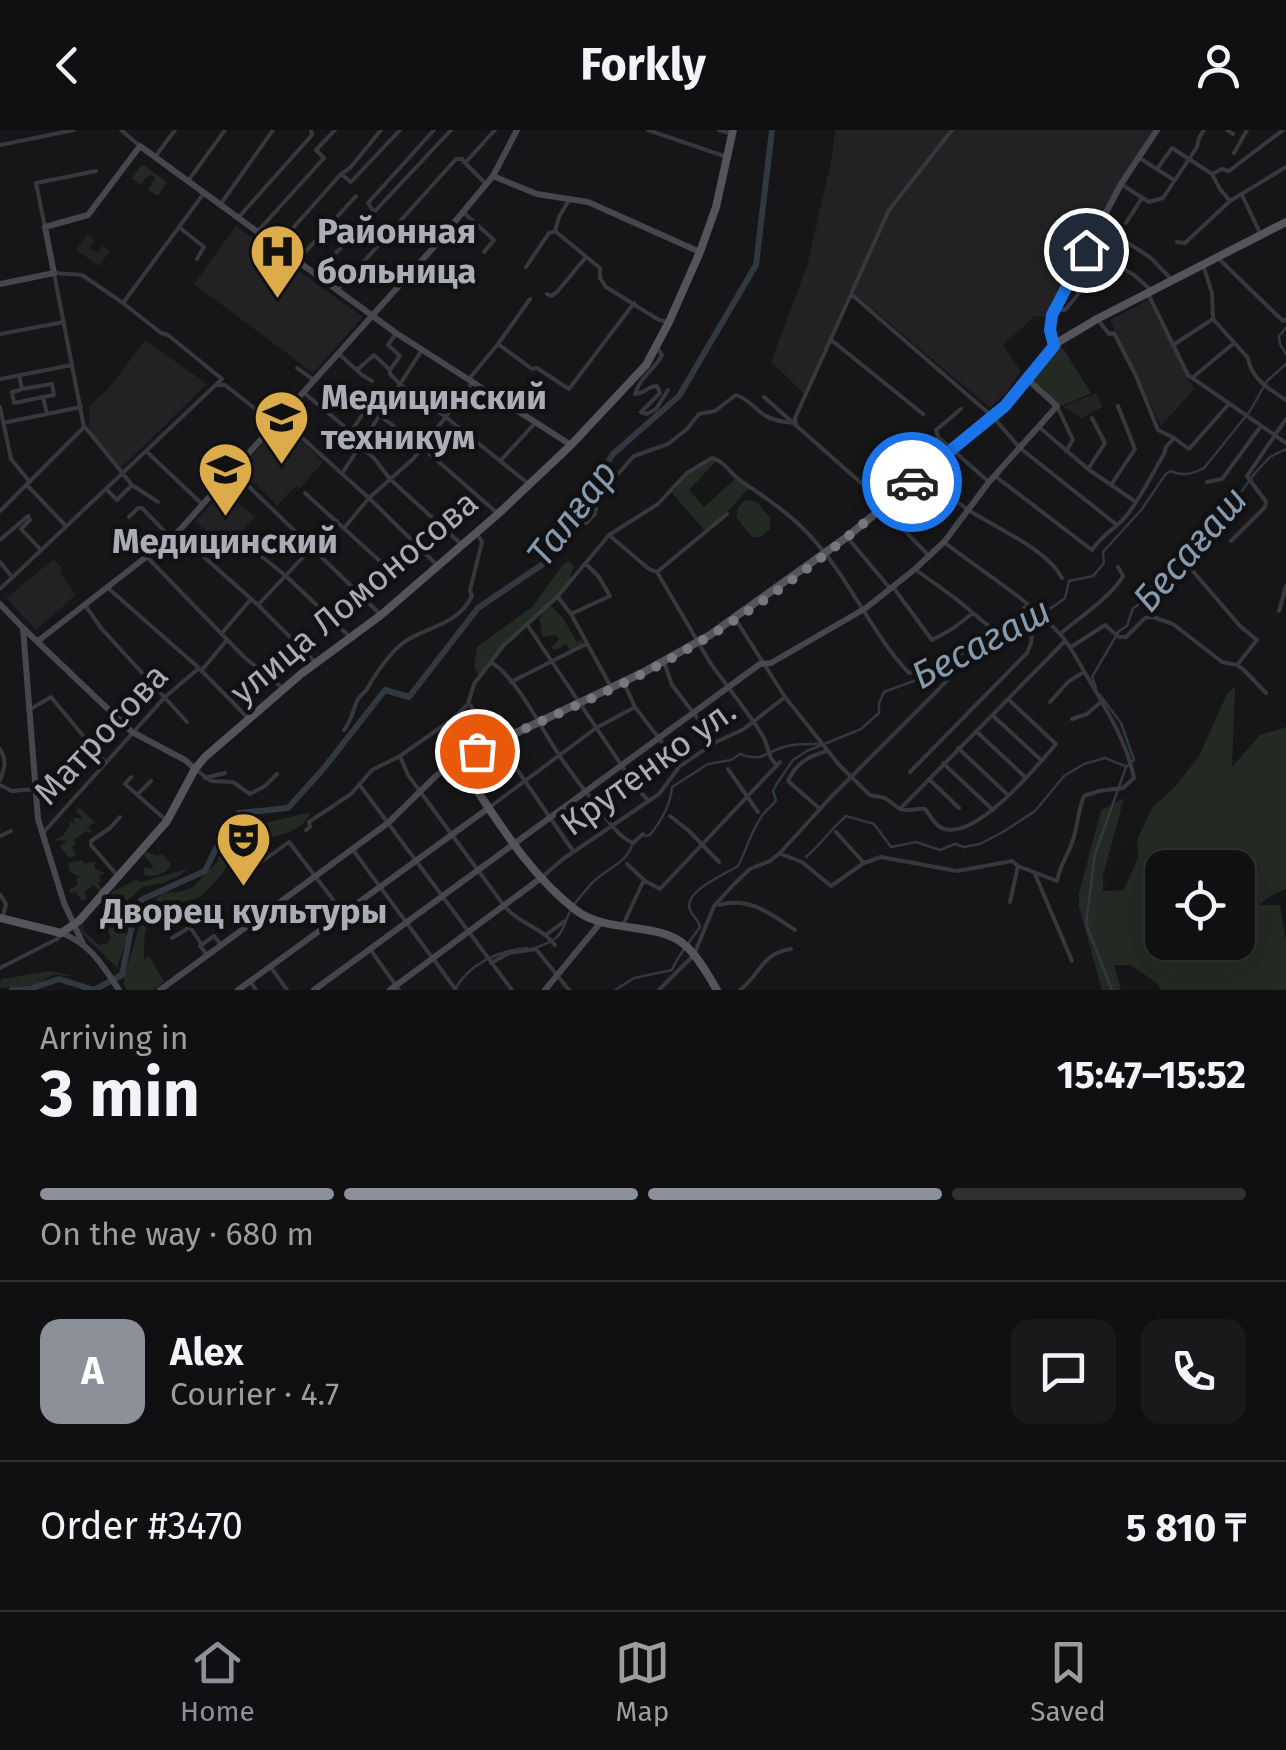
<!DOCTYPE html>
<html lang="en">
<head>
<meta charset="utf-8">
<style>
  body { margin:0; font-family:"Fira Sans",sans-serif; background:#19191b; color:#f1f3f6; height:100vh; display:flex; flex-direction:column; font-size:38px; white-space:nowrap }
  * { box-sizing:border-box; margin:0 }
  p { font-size:32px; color:#9c9d9f }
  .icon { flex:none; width:55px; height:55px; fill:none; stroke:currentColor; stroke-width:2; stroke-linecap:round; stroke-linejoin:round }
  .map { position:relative; height:860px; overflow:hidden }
  .side { display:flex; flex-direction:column; background:#101012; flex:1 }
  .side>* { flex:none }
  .tools { position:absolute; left:1145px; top:720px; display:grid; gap:20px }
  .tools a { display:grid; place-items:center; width:110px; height:110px; border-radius:20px; background:#101012; box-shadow:0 10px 40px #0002,0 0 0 2px #303032; font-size:50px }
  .pin { position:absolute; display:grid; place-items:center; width:85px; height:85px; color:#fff; margin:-42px; border:5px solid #fff; border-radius:50%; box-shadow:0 2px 10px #0007 }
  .courier { position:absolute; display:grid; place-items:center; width:100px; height:100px; margin:-50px; border:8px solid #1a73e8; border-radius:50%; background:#fff; color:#222; box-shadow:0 2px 12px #0007 }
  .overview em { font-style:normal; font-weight:700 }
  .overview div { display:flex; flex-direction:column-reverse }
  .overview { display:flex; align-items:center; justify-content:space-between; height:170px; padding:0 40px }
  h1 { font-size:65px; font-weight:700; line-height:75px }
  .bar { display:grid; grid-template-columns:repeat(4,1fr); gap:15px 10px; align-content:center; height:120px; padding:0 40px }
  .bar i { height:12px; border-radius:8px; background:#303032 }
  .bar .active { background:#8c9099 }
  .bar p { grid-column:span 4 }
  .line { display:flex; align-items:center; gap:25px; padding:0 40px; border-top:2px solid #303032 }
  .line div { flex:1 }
  .round { display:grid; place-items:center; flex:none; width:105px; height:105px; border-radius:20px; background:#19191b }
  header { display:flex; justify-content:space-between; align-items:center; height:130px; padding:0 40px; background:#101012; font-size:45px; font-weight:700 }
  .tabs { display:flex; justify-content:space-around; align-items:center; height:140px; border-top:2px solid #303032; background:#101012; font-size:28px; color:#9c9d9f }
  .tabs a { display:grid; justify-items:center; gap:5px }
  .tabs .active { color:#8c9099 }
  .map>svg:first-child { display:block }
</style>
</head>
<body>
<header><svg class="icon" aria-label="back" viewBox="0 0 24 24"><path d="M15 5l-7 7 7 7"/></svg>Forkly<svg class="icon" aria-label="person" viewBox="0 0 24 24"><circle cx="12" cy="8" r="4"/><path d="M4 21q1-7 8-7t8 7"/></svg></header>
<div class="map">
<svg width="1286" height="860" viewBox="0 0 1286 860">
  <rect width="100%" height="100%" fill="#161618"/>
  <path fill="#222224" d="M835,0H1158L1046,187L1035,186L1003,215L1021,241L1007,262L990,278L850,160L804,264L771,232L807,136L831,32Z
    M236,96L363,187L313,243L194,154Z
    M87,104L95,109L89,118L97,123L103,115L110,121L99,136L76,120Z
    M1148,170L1194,259L1161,296L1110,190Z
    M145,210L207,254L119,340L89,304V276L109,258Z
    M1096,263L1102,277L1082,288L1063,277Z
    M281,292L323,332L300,358L296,356L277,376L241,339Z
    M224,361L255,387L226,419L195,391Z
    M54,429L62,438L60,441L76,465L36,500L6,468Z"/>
  <path fill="#232a23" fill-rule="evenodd" d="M142,34L167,52L158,66L148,60L155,48L151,45L145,48L142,55L132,49Z
    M1060,214L1091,263L1062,276L1028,248Z
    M712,330L716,331L689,360L704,377L735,349L749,358L726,383L704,400L672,363L687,345Z
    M746,370L757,372L770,388V399L761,407H752L736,387L738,377Z
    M569,431L574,436L569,450L550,475L563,488L577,512L581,510L583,513L571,522L566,514L556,520L551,518L559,509L556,505L543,507C541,501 542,496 539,489L544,480L500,518L483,543L478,544L474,537L477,517L532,477L562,436Z
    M1235,557L1232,637L1260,605L1286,597V759L1271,766L1259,775H1280L1286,811V860H1161L1158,854L1131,835H1114L1121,860H1102L1079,777V763L1101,680L1124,668L1103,746V761L1124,760L1138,727L1137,710L1152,678L1176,656L1199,626L1227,564ZM1162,738H1238V812H1162Z
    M78,677L95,692L88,697L92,701L90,703L86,701L74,710L76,714L72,716L76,725L69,728L60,716L68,711L53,710L63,706L71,692L75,694L73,690L75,687L80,689L82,686L76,682Z
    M311,682C300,708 267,706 243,713C231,728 214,760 197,768C188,772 176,771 166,775C143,785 144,809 144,829L149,826L164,852L153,860H127L123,853L125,850L124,847L145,778L163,763L179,762L193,757L217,732L227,705L243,690L262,694Z
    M147,722L157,726L162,724L171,734C167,745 154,747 144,745V737L152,739L153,737L143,724Z
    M82,730L85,734L96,731L94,738L105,743L99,746L101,750L98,754L102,759L99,762L94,755L84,762L87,769L82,771L75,761L70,764L69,760L78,755L76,749L79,747L70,742L68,733Z
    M187,739L181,745L163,753L143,757L126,772L121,788L127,808L117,838L82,803L80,797L83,794V801L99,815L108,813L111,807L104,793L108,787L102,777L113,761L136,750L141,752Z
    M51,841L73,846L52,845L35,855L0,858L1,849Z"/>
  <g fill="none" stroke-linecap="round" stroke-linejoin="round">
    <path stroke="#31383f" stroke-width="2.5" d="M1286,198L1279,206L1280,214L1286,224
      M1096,558L1092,547L1119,501L1127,496L1133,478L1141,473L1152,455L1207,403L1218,396L1236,374L1241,362L1255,343L1270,327L1286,319
      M1100,565L1121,593L1134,630L1126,637L1095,724L1086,794L1112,860
      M645,706L650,705C661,691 671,675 672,657L708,634L731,630L740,624C765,633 766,621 787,616C798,613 810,614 821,614
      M806,727C821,714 831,699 846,686L874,694L891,717L916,712L940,720L955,714L964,717L980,714L1003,702L1035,681L1064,646L1084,634L1105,628L1125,636
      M535,818C543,815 550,813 557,807C565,799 566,788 571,779C577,770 585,761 592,753C604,740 627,733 632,715
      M455,859C470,833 498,821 527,818
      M615,860L634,848L672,840C679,823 690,812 700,797C698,788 690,785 689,776C689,759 725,744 738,736C746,721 750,704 760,689C764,681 771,678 776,670L773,661L776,655L793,630L807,621L861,599L879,583V573L884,562L935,543L986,507L1023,499L1036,485L1053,477L1065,468L1069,451L1093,446L1104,433L1103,422L1142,379L1165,345L1170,341C1184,346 1191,345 1204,338L1250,281L1267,251L1286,234"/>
    <path stroke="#31383f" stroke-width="6" d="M12,860L29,859L59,849L94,860L122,845L131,800L141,770L205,741L225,700L239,683L288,678L324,638L385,560L409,567L478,478L543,434L613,324L679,266L756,135L772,0"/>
    <path stroke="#37383c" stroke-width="4" d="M121,0L140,16
      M648,0L724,26
      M719,0L732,4
      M1227,0L1233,4
      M0,15L74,0
      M1234,23L1247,0
      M155,27L175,0
      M1138,27L1174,50
      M465,33L495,0
      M465,33L486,54
      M1157,39L1172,18L1212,44
      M341,44L351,52L400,0
      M188,51L225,0
      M1121,54L1149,72L1163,68L1197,17L1199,8L1204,0
      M1242,65L1260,103
      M569,70L559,87L555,101L600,138V148L606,157L659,190L669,192
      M1230,71L1220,59L1212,44L1222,39L1229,41L1283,0
      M220,75L273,0
      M374,82L368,73L434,0
      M463,82L494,110L484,122
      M238,88L312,5L311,0
      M1126,93L1142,68
      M1101,95L1151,128L1172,150
      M45,97L36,53L96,41
      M257,102L324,28L316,20L335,0
      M1177,112L1185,113L1230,71L1286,37
      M278,115L341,44L350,38L381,0
      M197,129L204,117L179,97L204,63
      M1106,129L1134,145L1151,160
      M1220,130L1283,191L1286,189
      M297,131L356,66
      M526,137L549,103L553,102
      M1204,138L1212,163L1213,189L1248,228C1251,249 1269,259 1286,270
      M317,146L333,126L451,0
      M339,159L456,29H462L465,33
      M1147,162L1188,245L1286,313
      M547,164L551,166L557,162L586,127
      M851,164L993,287L1020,318L1117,395
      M1055,179L1064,180L1067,178L1106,129L1119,107
      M1099,191L1109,204L1114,203L1136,246L1158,300L1174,308
      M0,204L64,192
      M830,209L923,284
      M498,214L532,239L537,238L569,259L634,173
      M1173,215L1213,189
      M657,217L662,225C654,241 641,245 635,264C644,264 648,256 657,256L660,263L641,282L647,284L656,279L668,260
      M338,223L362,245L372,251
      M297,238L314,250
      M357,240L374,225L390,240V244L400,254L447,288L530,355
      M390,240L400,226L388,215L395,205
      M19,245L22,259L52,254L54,265L43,267L47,284
      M1192,248L1234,213
      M0,249L72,235
      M469,249L498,214L530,169
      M218,255H225L275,294
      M20,260L12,262L14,273L43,267
      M303,262L351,302L344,311L358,320
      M764,267L886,375L890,385L929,426
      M1057,276L1073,310L1066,321
      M0,277L11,329L30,352
      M961,279L936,300L938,307L989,352
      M380,286L423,318L496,382
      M280,288L369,368L437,435
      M3,293L81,277
      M796,295L795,288L889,80L952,0
      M85,297L132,355L158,372
      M1039,297L1088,339L1133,370
      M351,302L368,276L374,275L383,280
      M360,317L374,328L390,349L461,414
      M148,323L203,375
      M502,329L536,292
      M1088,339L1105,313L1092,288
      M233,341L380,484
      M343,342L422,220
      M925,342C938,356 951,368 967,379C994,397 1047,419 1062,448
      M995,346L1092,420C1103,403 1115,400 1126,386C1141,368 1152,344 1164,324L1166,317L1174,308L1189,319L1228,275
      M1207,352L1222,349L1261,296
      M27,355L65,395
      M1111,355L1135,319L1118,276
      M107,360L117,370L132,355
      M305,363L393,443
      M0,381L84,297L54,143L82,145L123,173
      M129,387L138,378H142L171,408
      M586,393L595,384L597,372L610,353L634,326L668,314L687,299L699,284L715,281L736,265C752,271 753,278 766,286C773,291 785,292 794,293
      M344,398L369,368L413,329L473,252
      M23,401L40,419
      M177,403L258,475L316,533
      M609,405L649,439L657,442L711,534L754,592L764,608L771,628L777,636
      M847,407L889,457
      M0,410L28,386L30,390L21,399
      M1231,411L1265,377L1266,372L1247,346L1286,289
      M244,412L286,446L348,505
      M944,412C982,442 1027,468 1060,504C1070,515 1077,529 1085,543C1104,576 1126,609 1134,648L1123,658L1099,661L1084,666C1078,680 1078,695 1073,710C1068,726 1061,732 1057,751L1018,736L1010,772
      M147,427L244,527L284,559
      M0,432L12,447
      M1185,432L1240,496L1257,510L1237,535
      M916,440L955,468L991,498
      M657,442L727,384
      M893,457L932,510L952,499L973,483
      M108,458L199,538L247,587
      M0,459L222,249L168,205L161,203L123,173L179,97
      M558,467L571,484L611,557
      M85,475L101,498L187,592
      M258,475L337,391
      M1279,481L1286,456
      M571,484L610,466L599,447L585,433
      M736,490L785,567L840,636L870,665L885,668L900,679
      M528,496L638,660L649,671
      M222,503L251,469
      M1060,504C1079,488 1112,466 1123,446L1118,437
      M1071,517L1105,495L1119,507H1126L1145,488L1153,487L1173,494L1222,532L1237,535L1244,540L1266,563
      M664,532L672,555L715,611
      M492,533C516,547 541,598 557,622C570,642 585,661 600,680C609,692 619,707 633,713L643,704
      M201,541L227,510
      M511,552L586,514
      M624,553L635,577L680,636
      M1050,572L1069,551L1084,542
      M470,575L498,611
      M29,580L51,567L105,632
      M992,585L1040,629
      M1072,589L1087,584L1102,571
      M344,600C351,591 353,581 357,571C359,566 364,563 367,559C375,544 384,532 395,520C417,496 454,501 472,466L470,460L482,412L476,403
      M976,601L1024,646
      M958,618L1008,665
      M0,619C7,631 5,637 0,650
      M503,619L573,721
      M400,626L408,645L505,777C520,794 541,797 555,815
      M943,633L993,680
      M195,639L211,651L233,652L250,664L265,656L277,644
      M728,639L758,682
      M910,642L1027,523L1031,513L1033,498
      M131,647L125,654L167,691
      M205,648L225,643
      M929,649L959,678
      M359,654L512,860
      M0,655L12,661L36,659
      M138,664L151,651
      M490,677L596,598L635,577
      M820,679L788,651C796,633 809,626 827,621
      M900,679C908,682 916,678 925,679C929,684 934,693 940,697C972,716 1038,635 1056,614L1008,569
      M900,679L1064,512
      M670,686L688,700L719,732
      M306,700L310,697L309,692L351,664L372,640L400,626L454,588L468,574L474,554L503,516L558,466L609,405L658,374L687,343L712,328C725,331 730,344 741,351C775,374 798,389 824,422C855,461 875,507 909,543L940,534L978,505L1014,491L1027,475
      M836,702L864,733
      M42,704L165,567L199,538
      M0,706L11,701
      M353,720L456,860
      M781,724L802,732L831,756L864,733L881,727L957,741L1012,731L1018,736
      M627,734L645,751L660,759L780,632
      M257,735L289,712L344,784
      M116,744L91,715V711L110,698L120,687
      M1035,744L1072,831
      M541,748L563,729L659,664L680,636L716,612L744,599L785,567
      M0,764L6,774L3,786
      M719,775C749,766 771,784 795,800
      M622,797L643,752
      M547,804L565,791
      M172,808L190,797L202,815
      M370,819L399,860
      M208,826L200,816L214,806L221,815
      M491,833L509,823L536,819L569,860
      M270,836L287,860
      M0,838L57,809L61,805
      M250,851L256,860
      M659,860L694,825L714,776L734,754L750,739L770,731L780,723L831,667L939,559L976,518L990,511L1024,503L1042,488
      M740,860C762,843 760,824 791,819"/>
    <path stroke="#46474c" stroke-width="6" d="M493,46L537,64L588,72L700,122
      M0,154L54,143L45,97L88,85L140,16L396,203L571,315
      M1054,216L1050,200L1052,185L1121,54L1157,0
      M0,474L23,498L132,602L185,630L195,639
      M23,498L38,689L64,773L83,814
      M38,511L177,403L433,118L493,46L517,0
      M61,803C90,813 103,836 119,860
      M160,860L388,693L438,644L457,631
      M238,860L490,677
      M314,860L760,534L771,533L866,478L915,439L944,412L989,352L1057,276L1027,249
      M390,860L541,748
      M545,860L601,792"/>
    <path stroke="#54555b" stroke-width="8" d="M0,788L61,803L79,791L167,691L195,639L205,627L301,544L381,485L498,384L571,315L646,235L669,192L700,122L716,77L733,0
      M717,860C708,845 699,828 686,816C659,791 608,804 577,781C526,743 493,682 457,631L644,542L710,505L847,407L995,285L1013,266L1048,221L1060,211L1097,189L1286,92"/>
  </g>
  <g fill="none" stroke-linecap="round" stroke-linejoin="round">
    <path stroke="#76787f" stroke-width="10" stroke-dasharray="0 18" d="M477,621C548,587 624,557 691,517C770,471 844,412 912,352"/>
    <path stroke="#1a73e8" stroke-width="12" d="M912,352L1005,276L1054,216L1050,200L1052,185L1086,120"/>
  </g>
  <defs>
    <symbol id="hospital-pin" viewBox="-11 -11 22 30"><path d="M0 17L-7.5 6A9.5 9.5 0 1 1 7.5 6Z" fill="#dcac4a" stroke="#111113"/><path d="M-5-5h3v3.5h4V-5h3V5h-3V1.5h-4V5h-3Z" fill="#111"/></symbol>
    <symbol id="university-pin" viewBox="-11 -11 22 30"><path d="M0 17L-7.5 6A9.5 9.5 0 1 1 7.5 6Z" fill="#dcac4a" stroke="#111113"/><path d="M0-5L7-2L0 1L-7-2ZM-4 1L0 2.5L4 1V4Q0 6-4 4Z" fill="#111"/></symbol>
    <symbol id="theatre-pin" viewBox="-11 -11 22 30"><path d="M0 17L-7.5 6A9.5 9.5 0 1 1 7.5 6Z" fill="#dcac4a" stroke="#111113"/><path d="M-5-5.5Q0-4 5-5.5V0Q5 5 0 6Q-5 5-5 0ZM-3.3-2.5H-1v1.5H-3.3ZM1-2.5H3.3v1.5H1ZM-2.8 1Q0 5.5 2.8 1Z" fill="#111"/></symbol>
  </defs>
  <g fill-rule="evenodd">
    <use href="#hospital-pin" x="246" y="90" width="63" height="86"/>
    <use href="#university-pin" x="250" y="256" width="63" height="86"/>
    <use href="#university-pin" x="194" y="308" width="63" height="86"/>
    <use href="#theatre-pin" x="212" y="678" width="63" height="86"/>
  </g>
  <g text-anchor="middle" stroke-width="9" stroke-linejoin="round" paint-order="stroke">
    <g font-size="35" font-weight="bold" fill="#aaadb6" stroke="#111113" text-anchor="start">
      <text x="317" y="113">Районная<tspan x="317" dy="40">больница</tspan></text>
      <text x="321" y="279">Медицинский<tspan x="321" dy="40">техникум</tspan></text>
      <text x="225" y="423" text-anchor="middle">Медицинский</text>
      <text x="244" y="793" text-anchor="middle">Дворец культуры</text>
    </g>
    <g font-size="35" fill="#aaadb6" stroke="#111113">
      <text transform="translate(354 467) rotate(-40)" y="12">улица Ломоносова</text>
      <text transform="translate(101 604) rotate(-47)" y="12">Матросова</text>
      <text transform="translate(648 637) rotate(-36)" y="12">Крутенко ул.</text>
    </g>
    <g font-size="38" font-style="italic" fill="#859aad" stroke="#111113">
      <text transform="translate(572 383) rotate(-53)" y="13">Талғар</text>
      <text transform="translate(1190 419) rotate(-49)" y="13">Бесағаш</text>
      <text transform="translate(981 513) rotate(-28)" y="13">Бесагаш</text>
    </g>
  </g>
</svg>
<div class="tools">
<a><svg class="icon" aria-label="locate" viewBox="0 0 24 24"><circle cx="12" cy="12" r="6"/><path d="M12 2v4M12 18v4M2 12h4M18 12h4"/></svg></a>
</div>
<div class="pin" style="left:477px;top:621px;background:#ea580c"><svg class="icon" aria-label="bag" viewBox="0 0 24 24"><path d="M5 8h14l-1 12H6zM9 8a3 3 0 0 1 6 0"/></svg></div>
<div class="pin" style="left:1086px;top:120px;background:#1f2937"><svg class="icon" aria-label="home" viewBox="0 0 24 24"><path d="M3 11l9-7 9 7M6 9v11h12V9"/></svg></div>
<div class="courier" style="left:912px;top:352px"><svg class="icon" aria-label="car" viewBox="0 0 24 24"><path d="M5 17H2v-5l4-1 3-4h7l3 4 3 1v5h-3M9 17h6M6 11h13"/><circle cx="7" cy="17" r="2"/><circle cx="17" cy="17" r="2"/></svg></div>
</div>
<section class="side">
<div class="overview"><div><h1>3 min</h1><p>Arriving in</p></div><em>15:47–15:52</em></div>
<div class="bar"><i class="active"></i><i class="active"></i><i class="active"></i><i></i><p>On the way · 680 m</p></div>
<div class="line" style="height:180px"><b class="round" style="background:#8c9099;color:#fff">A</b><div><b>Alex</b><p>Courier · 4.7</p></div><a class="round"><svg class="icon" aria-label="chat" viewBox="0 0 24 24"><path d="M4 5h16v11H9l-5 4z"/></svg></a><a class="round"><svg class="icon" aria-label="phone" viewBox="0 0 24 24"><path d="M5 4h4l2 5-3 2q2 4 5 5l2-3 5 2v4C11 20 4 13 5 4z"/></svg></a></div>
<div class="line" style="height:130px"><div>Order #3470</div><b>5 810 ₸</b></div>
</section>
<nav class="tabs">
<a class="active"><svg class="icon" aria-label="home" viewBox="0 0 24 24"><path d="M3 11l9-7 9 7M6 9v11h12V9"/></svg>Home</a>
<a><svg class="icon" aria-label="map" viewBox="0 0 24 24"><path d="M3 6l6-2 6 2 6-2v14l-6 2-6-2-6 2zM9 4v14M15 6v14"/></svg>Map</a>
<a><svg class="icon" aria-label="saved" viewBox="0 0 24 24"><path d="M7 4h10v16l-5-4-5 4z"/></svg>Saved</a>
</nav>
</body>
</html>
